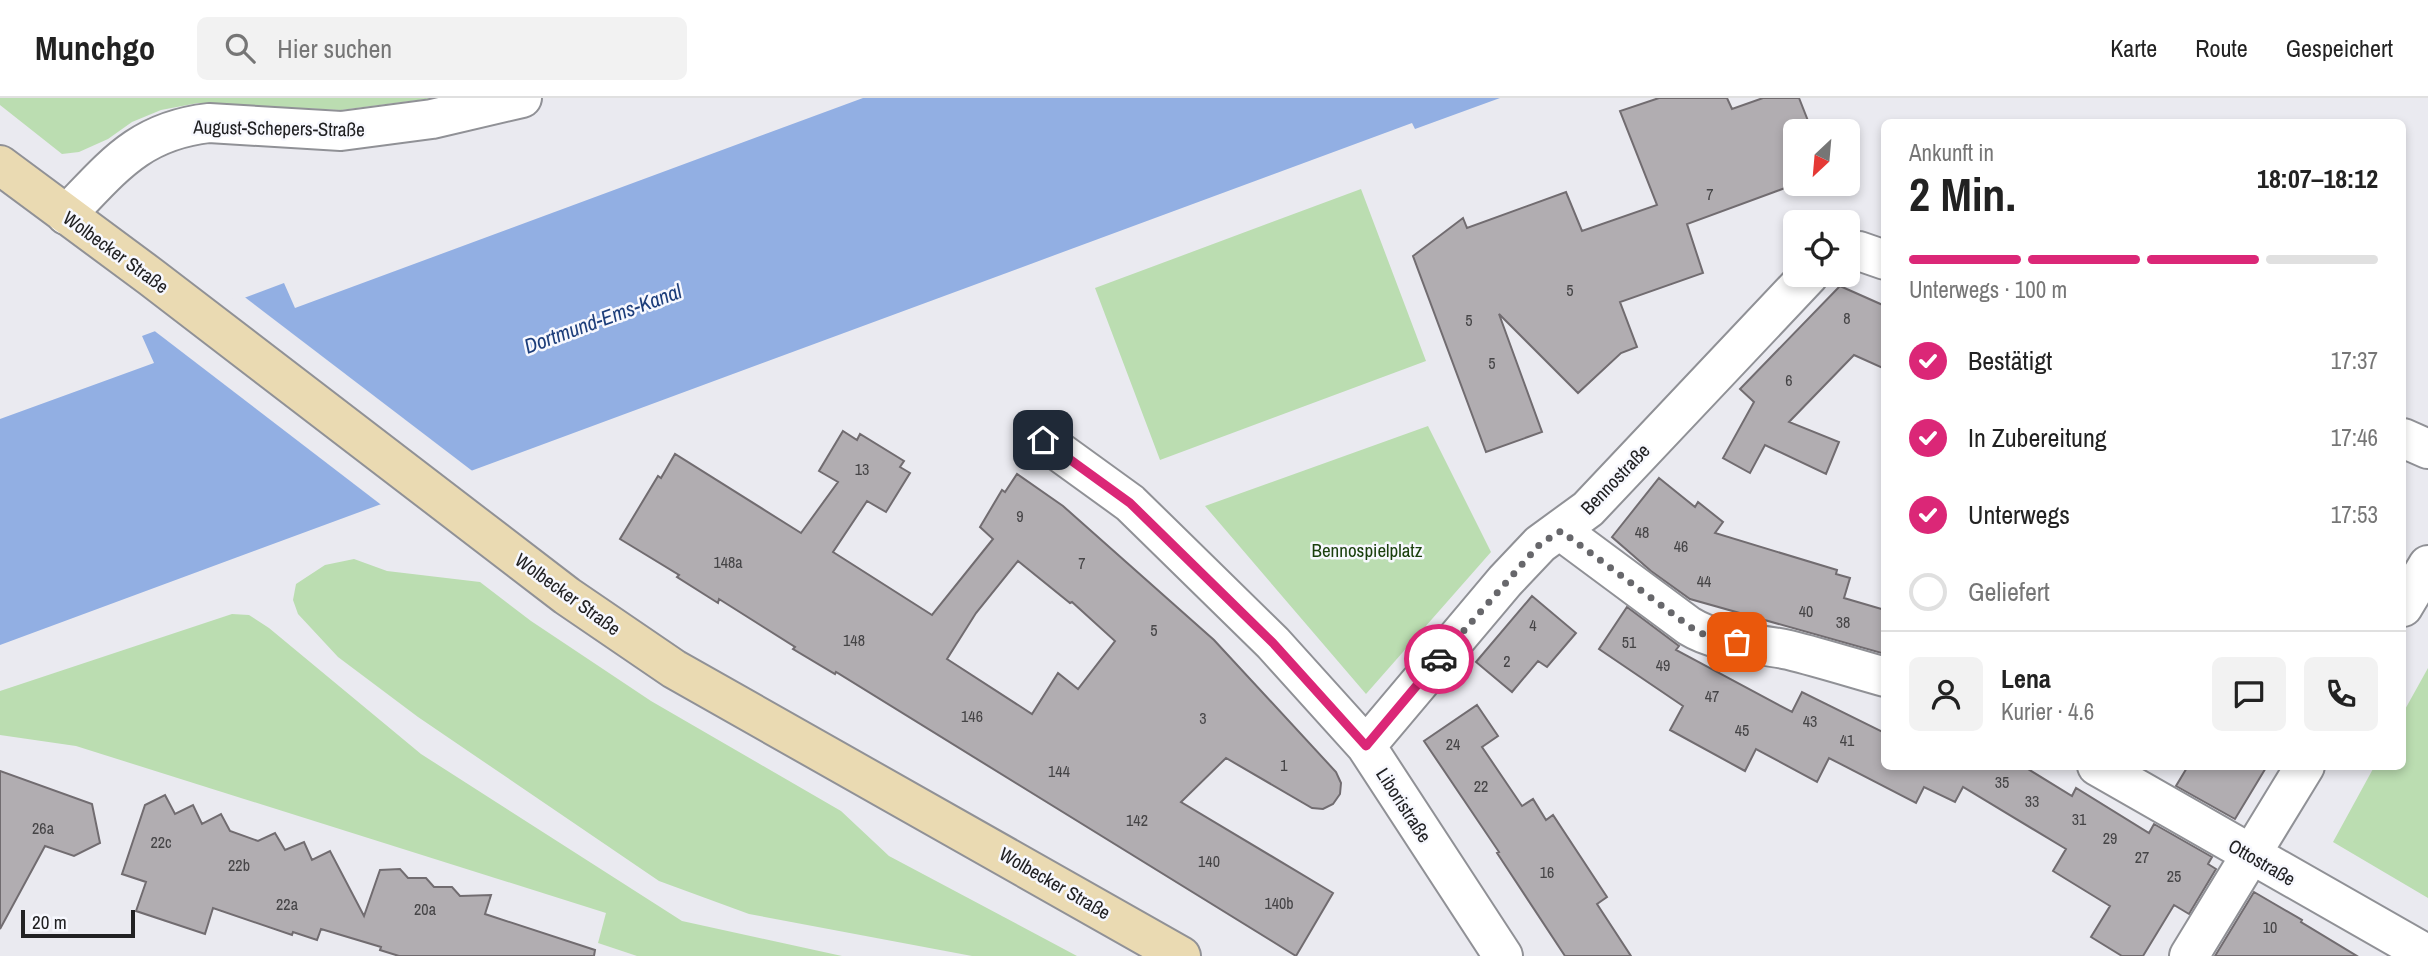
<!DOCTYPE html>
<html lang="de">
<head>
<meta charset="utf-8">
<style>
  body { margin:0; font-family:"Archivo Narrow",sans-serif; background:#f2f2f2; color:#222; height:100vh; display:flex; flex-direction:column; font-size:26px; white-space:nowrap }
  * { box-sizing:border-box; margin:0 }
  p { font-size:23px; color:#767676 }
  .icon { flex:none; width:38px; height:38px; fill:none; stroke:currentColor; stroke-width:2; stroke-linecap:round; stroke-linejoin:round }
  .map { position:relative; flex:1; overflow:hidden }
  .drawer { position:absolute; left:1881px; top:21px; width:525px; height:651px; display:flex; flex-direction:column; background:#fff; border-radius:10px; box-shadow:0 4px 10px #0003 }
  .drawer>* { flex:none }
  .needle { width:46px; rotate:206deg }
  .controls { position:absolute; left:1783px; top:21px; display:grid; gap:14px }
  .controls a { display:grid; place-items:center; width:77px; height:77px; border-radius:10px; background:#fff; box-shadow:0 4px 10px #0003; font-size:35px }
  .scale { position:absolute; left:21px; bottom:18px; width:114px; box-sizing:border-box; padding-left:7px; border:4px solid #212123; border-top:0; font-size:19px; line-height:24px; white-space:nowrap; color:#212123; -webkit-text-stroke:5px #f7f8fe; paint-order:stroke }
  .pin { position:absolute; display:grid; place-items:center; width:60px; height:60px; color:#fff; margin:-30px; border-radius:14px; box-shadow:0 4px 10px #0006 }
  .courier { position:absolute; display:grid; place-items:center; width:70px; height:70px; margin:-35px; border:5px solid #db2777; border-radius:50%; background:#fff; color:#222; box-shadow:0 2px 9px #0007 }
  .head em { font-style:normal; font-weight:700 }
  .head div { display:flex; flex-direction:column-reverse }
  .head { display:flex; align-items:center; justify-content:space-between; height:119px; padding:0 28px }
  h1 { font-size:46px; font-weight:700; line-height:52px }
  .bar { display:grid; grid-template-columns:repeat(4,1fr); gap:10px 7px; align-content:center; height:84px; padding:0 28px }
  .bar i { height:9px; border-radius:5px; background:#e0e0e0 }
  .bar .on { background:#db2777 }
  .bar p { grid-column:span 4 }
  .line { display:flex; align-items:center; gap:18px; padding:0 28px; border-top:2px solid #e0e0e0 }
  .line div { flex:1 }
  .round { display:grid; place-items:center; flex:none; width:74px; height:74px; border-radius:10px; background:#f2f2f2 }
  ol { padding:0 28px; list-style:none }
  li { display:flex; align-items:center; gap:21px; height:77px }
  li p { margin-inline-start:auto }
  li .icon { padding:7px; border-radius:50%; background:#db2777; color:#fff; stroke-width:4 }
  li:last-child { color:#767676 }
  li i { width:38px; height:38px; border:4px solid #e0e0e0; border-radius:50% }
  header { display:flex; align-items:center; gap:42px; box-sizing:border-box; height:98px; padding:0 35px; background:#fff; border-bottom:2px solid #e0e0e0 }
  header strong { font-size:33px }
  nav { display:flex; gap:38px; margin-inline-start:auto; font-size:24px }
  .search { width:490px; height:63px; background:#f2f2f2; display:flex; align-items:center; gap:18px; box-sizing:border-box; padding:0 24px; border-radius:10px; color:#767676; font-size:26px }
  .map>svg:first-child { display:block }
</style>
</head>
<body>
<header>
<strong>Munchgo</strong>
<div class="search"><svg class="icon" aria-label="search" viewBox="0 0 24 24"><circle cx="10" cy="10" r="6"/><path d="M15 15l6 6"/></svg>Hier suchen</div>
<nav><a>Karte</a><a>Route</a><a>Gespeichert</a></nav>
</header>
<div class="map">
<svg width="2428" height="858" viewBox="0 0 2428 858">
  <rect width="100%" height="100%" fill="#eaeaf0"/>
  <path fill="#bbddb1" d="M0,0H434L341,12L198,5L161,12L132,24L108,41L79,54L62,56L0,7Z
    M1361,91L1426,263L1160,362L1095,190Z
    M1428,328L1491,454L1366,596L1205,408Z
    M354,461L387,473L480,484L531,523L651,603L841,713L889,758L1077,858H972L749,816L659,783L418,619L338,559L298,516L293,502L296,486L325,467Z
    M232,516L249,517L269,530L421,656L682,823L842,858H637L598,845L606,815L76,648L0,637V593Z
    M2428,570V800L2333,744L2374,669L2403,668V615Z"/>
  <path fill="#92afe3" d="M863,0H1500L1415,31L1412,25L0,547V321L154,265L142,238L284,185L295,210Z"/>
  <path fill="#eaeaf0" d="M242,197L475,375L384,409L152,231Z"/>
  <path fill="#b1adb1" stroke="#716c70" stroke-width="2" fill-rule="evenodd" d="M1659,0H1727L1732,11L1763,0H1799L1812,33H1796V86L1687,126L1703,175L1620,204L1637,249L1621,255L1578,295L1499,216L1542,334L1486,354L1413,158L1463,120L1467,130L1566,94L1582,133L1657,107L1620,13Z
    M1840,188L1885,208V271L1854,257L1789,324L1839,344L1826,376L1765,347L1750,375L1723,360L1754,304L1740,291Z
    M843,333L857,342L860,336L904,363L900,369L910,375L886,414L867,403L833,454L932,517L993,441L980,429L1002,392L1005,394L1017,376L1063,408L1214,542L1336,674L1341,685L1340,696L1333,706L1323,711L1312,710L1226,660L1181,704L1333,795L1296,858L836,574L835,576L793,551L795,549L719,501L718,505L677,479L679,477L620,441L658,378L661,380L675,356L801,435L838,384L819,373ZM1018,463L1070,505L1072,504L1115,543L1078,591L1058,575L1032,616L947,561L976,515Z
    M1659,380L1695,409L1698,404L1723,424L1715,435L1837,472L1836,476L1850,480L1844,500L1885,512V556L1690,501L1651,473L1612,439Z
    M1532,498L1576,535L1547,569L1538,563L1512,594L1476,564Z
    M1627,509L1679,548L1676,552L1792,614L1802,594L1885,635V668H2023L2072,698L2076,690L2149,735L2154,726L2212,759L2208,766L2216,771L2189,816L2174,807L2143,858H2122L2091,839L2110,808L2053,773L2066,751L1963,689L1955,704L1924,689L1916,705L1829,660L1817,684L1756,651L1745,673L1670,632L1683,608L1599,551Z
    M1477,607L1498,638L1482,649L1522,708L1533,701L1546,722L1553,717L1607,799L1597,806L1631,858H1565L1497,755L1499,754L1424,643Z
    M2188,668H2267L2235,721L2176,688Z
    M0,673L92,706L100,745L74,758L45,748L0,831Z
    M165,697L175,716L193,707L202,726L221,716L230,733L258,743L275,735L285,752L304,744L312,762L330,753L364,818L380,772L400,771L408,780H426L434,789H452L460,798L491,797L485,816L595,852L594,858H399L380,852L381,849L321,831L317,842L293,834L292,837L213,810L205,836L136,813L146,784L122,776L145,707Z
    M2254,794L2302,822L2301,824L2357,858H2215Z"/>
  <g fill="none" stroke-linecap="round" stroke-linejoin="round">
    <defs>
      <path id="minor" d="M66,117C112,70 138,33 209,25L341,33L432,21L522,0
        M1848,153H1859L1885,162
        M2403,340L2428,351
        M1043,342L1130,405L1273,545L1366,648L1503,858
        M1561,433L1689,528C1720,547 1754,544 1789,552C1821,560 1853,570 1885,579
        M2403,509L2428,467
        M1366,648L1505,483L1540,446L1588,411L1809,177
        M2097,668L2428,857
        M2189,858L2305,668"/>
      <path id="secondary" d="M0,67L151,179L567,498L674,571L1181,858"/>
    </defs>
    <use href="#minor" stroke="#909196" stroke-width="42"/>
    <use href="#secondary" stroke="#909196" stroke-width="42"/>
    <use href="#minor" stroke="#fff" stroke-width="38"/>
    <use href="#secondary" stroke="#eadab2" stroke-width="38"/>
  </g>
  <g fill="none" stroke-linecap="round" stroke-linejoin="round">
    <path stroke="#67676b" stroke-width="7" stroke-dasharray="0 12.6" d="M1439,561L1540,446L1561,433L1689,528C1704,538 1719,543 1737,544"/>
    <path stroke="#db2777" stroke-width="9" d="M1043,342L1130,405L1273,545L1366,648L1439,561"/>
  </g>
  <g text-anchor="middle" stroke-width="5" stroke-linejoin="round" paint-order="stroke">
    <g font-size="16" fill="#454446">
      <text x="1710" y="102">7</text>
      <text x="1570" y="198">5</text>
      <text x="1847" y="226">8</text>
      <text x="1469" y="228">5</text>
      <text x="1492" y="271">5</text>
      <text x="1789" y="288">6</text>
      <text x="862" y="377">13</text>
      <text x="1020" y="424">9</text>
      <text x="1642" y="440">48</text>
      <text x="1681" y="454">46</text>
      <text x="728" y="470">148a</text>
      <text x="1082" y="471">7</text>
      <text x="1704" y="489">44</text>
      <text x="1806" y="519">40</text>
      <text x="1843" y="530">38</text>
      <text x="1533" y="533">4</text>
      <text x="1154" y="538">5</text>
      <text x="854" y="548">148</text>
      <text x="1629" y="550">51</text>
      <text x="1507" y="569">2</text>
      <text x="1663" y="573">49</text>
      <text x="1712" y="604">47</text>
      <text x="972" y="624">146</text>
      <text x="1203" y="626">3</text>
      <text x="1810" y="629">43</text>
      <text x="1742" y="638">45</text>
      <text x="1847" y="648">41</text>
      <text x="1453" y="652">24</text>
      <text x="1284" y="673">1</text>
      <text x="1059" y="679">144</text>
      <text x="2002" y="690">35</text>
      <text x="1481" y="694">22</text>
      <text x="2032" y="709">33</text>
      <text x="2079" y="727">31</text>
      <text x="1137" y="728">142</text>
      <text x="43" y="736">26a</text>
      <text x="2110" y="746">29</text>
      <text x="161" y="750">22c</text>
      <text x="2142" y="765">27</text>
      <text x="1209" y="769">140</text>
      <text x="239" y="773">22b</text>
      <text x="1547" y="780">16</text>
      <text x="2174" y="784">25</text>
      <text x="1279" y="811">140b</text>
      <text x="287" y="812">22a</text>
      <text x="425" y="817">20a</text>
      <text x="2270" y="835">10</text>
    </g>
    <g font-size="19" fill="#212123" stroke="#f7f8fe">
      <text transform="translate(279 30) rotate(1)" y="7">August-Schepers-Straße</text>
      <text transform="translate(116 154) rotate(36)" y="7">Wolbecker Straße</text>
      <text transform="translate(1615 381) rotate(-46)" y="7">Bennostraße</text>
      <text transform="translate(568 496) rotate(36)" y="7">Wolbecker Straße</text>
      <text transform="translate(1404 707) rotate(57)" y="7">Liboristraße</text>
      <text transform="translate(2262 764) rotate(30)" y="7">Ottostraße</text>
      <text transform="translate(1055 785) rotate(30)" y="7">Wolbecker Straße</text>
    </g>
    <g font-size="19" fill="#1b400d" stroke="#f7f8fe">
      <text x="1367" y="459">Bennospielplatz</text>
    </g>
    <g font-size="21" font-style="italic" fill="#1c3d7a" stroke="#f7f8fe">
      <text transform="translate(603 221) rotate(-20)" y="7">Dortmund-Ems-Kanal</text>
    </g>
  </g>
</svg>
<div class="controls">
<a><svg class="needle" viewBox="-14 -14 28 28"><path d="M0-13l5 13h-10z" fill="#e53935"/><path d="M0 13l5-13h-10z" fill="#767676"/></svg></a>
<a><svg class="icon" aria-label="locate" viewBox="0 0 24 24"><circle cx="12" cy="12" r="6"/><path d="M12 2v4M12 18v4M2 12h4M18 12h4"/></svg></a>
</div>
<div class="scale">20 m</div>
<div class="pin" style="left:1737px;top:544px;background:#ea580c"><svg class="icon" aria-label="bag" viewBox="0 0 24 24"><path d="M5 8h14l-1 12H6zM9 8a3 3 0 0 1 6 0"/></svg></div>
<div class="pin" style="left:1043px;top:342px;background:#1f2937"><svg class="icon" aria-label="home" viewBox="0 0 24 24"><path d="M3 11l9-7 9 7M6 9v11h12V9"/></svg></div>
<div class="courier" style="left:1439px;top:561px"><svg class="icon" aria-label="car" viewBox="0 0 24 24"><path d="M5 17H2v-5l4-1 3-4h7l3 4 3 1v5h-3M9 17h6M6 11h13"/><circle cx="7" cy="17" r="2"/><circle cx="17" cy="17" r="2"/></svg></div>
<section class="drawer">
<div class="head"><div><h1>2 Min.</h1><p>Ankunft in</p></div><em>18:07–18:12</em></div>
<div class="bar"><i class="on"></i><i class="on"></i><i class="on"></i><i></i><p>Unterwegs · 100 m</p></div>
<ol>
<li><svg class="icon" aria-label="check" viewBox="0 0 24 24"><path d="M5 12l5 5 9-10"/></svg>Bestätigt<p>17:37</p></li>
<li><svg class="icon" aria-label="check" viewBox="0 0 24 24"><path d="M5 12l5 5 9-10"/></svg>In Zubereitung<p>17:46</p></li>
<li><svg class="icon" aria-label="check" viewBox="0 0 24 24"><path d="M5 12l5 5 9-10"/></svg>Unterwegs<p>17:53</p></li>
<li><i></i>Geliefert</li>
</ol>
<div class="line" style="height:126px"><a class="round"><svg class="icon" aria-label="person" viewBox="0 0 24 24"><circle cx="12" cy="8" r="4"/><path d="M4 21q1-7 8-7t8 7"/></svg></a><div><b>Lena</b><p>Kurier · 4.6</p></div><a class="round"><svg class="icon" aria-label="chat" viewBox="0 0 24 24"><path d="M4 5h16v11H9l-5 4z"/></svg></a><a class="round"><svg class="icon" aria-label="phone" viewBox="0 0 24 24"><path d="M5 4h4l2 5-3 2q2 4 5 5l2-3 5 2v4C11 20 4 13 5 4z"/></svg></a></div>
</section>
</div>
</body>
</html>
